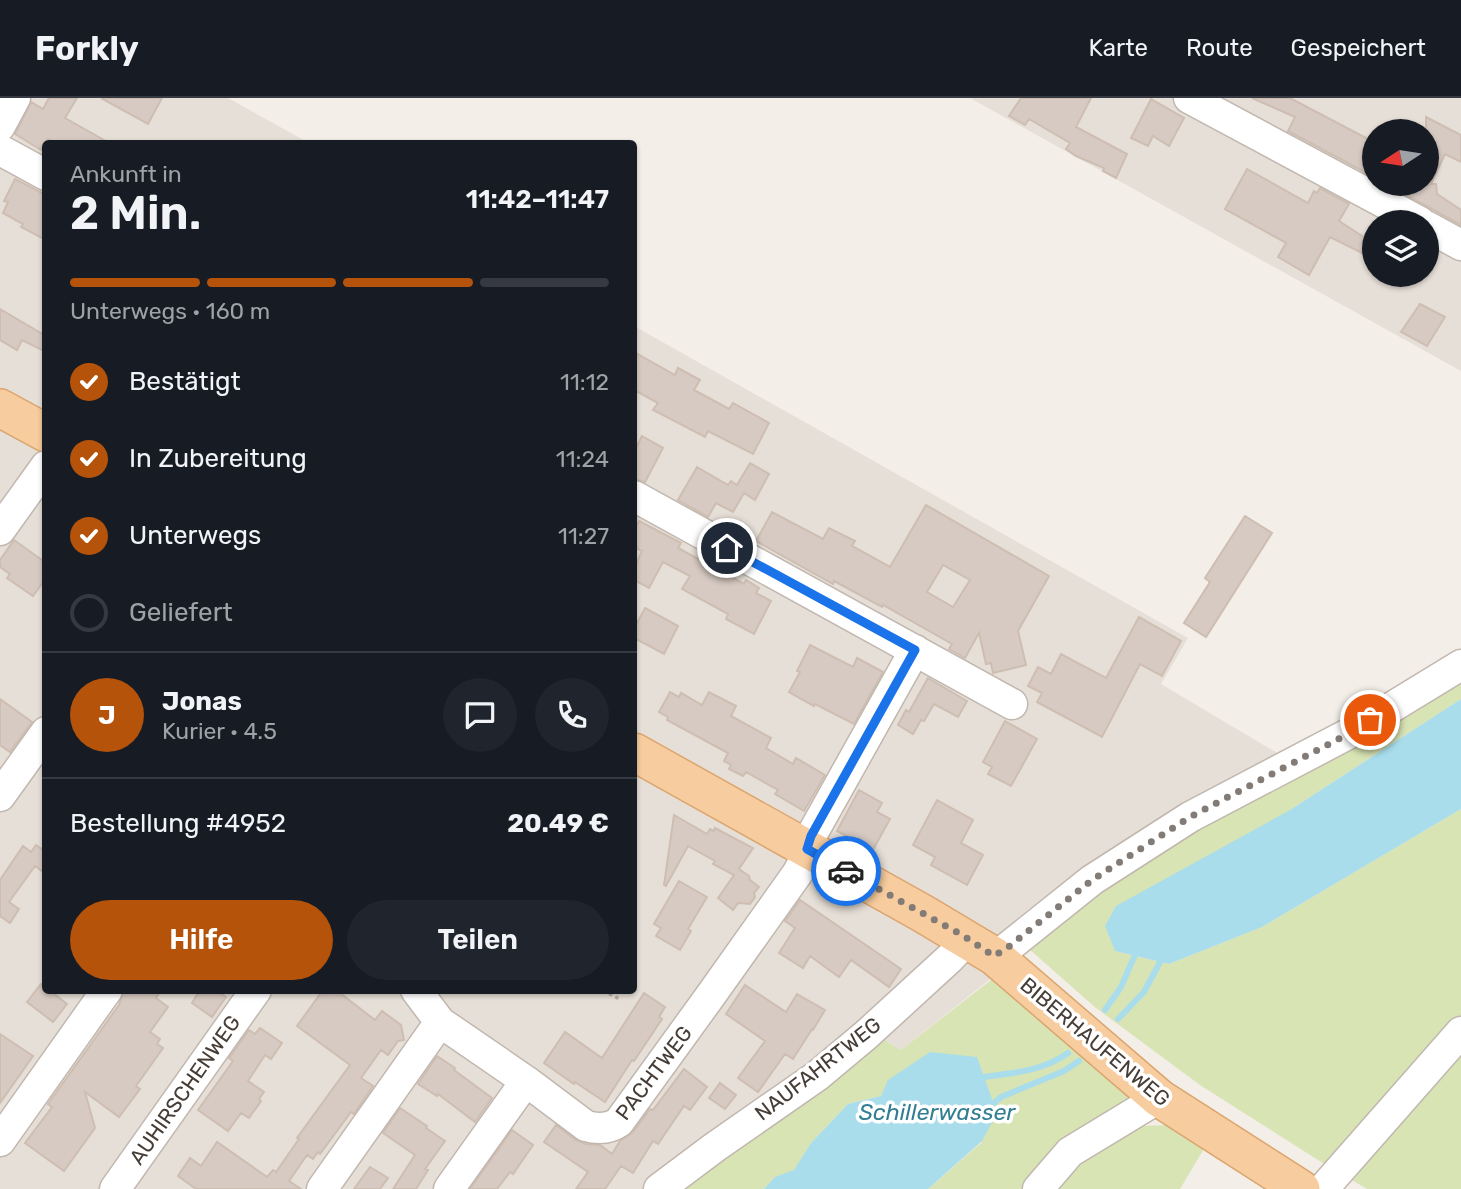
<!DOCTYPE html>
<html lang="de">
<head>
<meta charset="utf-8">
<style>
  body { margin:0; font-family:Rubik,sans-serif; background:#20242c; color:#f1f3f6; height:100vh; display:flex; flex-direction:column; font-size:26px; white-space:nowrap }
  * { box-sizing:border-box; margin:0 }
  p { font-size:23px; color:#9ea1a6 }
  .icon { flex:none; width:38px; height:38px; fill:none; stroke:currentColor; stroke-width:2; stroke-linecap:round; stroke-linejoin:round }
  .map { position:relative; flex:1; overflow:hidden }
  .sheet { position:absolute; left:42px; top:42px; width:595px; height:854px; display:flex; flex-direction:column; background:#171b24; border-radius:7px; box-shadow:0 2px 5px #0004 }
  .sheet>* { flex:none }
  .needle { width:46px; rotate:258deg }
  .buttons { position:absolute; left:1362px; top:21px; display:grid; gap:14px }
  .buttons a { display:grid; place-items:center; width:77px; height:77px; border-radius:50%; background:#171b24; box-shadow:0 2px 5px #0004; font-size:35px }
  .pin { position:absolute; display:grid; place-items:center; width:60px; height:60px; color:#fff; margin:-30px; border:4px solid #fff; border-radius:50%; box-shadow:0 2px 7px #0007 }
  .courier { position:absolute; display:grid; place-items:center; width:70px; height:70px; margin:-35px; border:5px solid #1a73e8; border-radius:50%; background:#fff; color:#222; box-shadow:0 2px 9px #0007 }
  .summary em { font-style:normal; font-weight:600 }
  .summary div { display:flex; flex-direction:column-reverse }
  .summary { display:flex; align-items:center; justify-content:space-between; height:119px; padding:0 28px }
  h1 { font-size:46px; font-weight:600; line-height:52px }
  .bar { display:grid; grid-template-columns:repeat(4,1fr); gap:10px 7px; align-content:center; height:84px; padding:0 28px }
  .bar i { height:9px; border-radius:5px; background:#363941 }
  .bar .selected { background:#b45309 }
  .bar p { grid-column:span 4 }
  .line { display:flex; align-items:center; gap:18px; padding:0 28px; border-top:2px solid #363941 }
  .line div { flex:1 }
  .round { display:grid; place-items:center; flex:none; width:74px; height:74px; border-radius:37px; background:#20242c }
  ol { padding:0 28px; list-style:none }
  li { display:flex; align-items:center; gap:21px; height:77px }
  li p { margin-inline-start:auto }
  li .icon { padding:7px; border-radius:50%; background:#b45309; color:#fff; stroke-width:4 }
  li:last-child { color:#9ea1a6 }
  li i { width:38px; height:38px; border:4px solid #363941; border-radius:50% }
  .button { display:flex; gap:14px; margin-top:auto; padding:14px 28px }
  .button a { flex:1; height:80px; border-radius:42px; background:#b45309; color:#fff; font-size:28px; font-weight:600; line-height:80px; text-align:center }
  .button a+a { background:#20242c; color:#f1f3f6 }
  header { display:flex; align-items:center; gap:42px; box-sizing:border-box; height:98px; padding:0 35px; background:#171b24; border-bottom:2px solid #363941 }
  header strong { font-size:33px }
  nav { display:flex; gap:38px; margin-inline-start:auto; font-size:24px }
  .map>svg:first-child { display:block }
</style>
</head>
<body>
<header>
<strong>Forkly</strong>
<nav><a>Karte</a><a>Route</a><a>Gespeichert</a></nav>
</header>
<div class="map">
<svg width="1461" height="1091" viewBox="0 0 1461 1091">
  <rect width="100%" height="100%" fill="#f3eee8"/>
  <path fill="#e6dfd7" fill-rule="evenodd" d="M0,0H228L309,45L46,46V892H634V228L1188,540L1161,586L1284,659L1141,761L901,952L883,941L833,983L683,1091H0Z
    M970,0H1461V273ZM1374,33H1426V86H1374ZM1374,124H1426V177H1374Z"/>
  <path fill="#d8e4b4" d="M1461,577V601L1290,712L1115,853L1169,866L1262,829L1461,711V1091H1367L1318,1062L1200,987L1096,910L1029,851L1141,761Z
    M991,882L1120,984L1142,1028L1168,1027L1205,1049L1180,1091H928L982,1044L889,982L881,998L848,1006L811,1045L794,1073L775,1079L764,1091H683L833,983L883,941L901,952Z"/>
  <path fill="#a9ddeb" d="M1461,601V711L1262,829L1169,866L1115,853L1105,828L1116,808L1290,712Z
    M930,954L977,959L997,1015L982,1043L928,1091H764L775,1079L794,1072L811,1045L848,1006L881,998L888,982Z"/>
  <g fill="none" stroke-linecap="round" stroke-linejoin="round">
    <path stroke="#a9ddeb" stroke-width="6" d="M1105,912L1121,889L1135,857
      M1118,921L1144,894L1160,864
      M984,979C1014,975 1043,973 1068,955
      M994,1005L1001,999L1064,973L1079,963"/>
  </g>
  <path fill="#d7cac2" stroke="#cebeb2" stroke-width="2" fill-rule="evenodd" d="M49,0H77L65,20L111,46H56L48,41L41,52L15,36L31,4L43,11Z
    M101,0H162L148,26Z
    M1021,0H1091L1076,29L1127,56L1116,80L1103,73L1104,70L1076,58L1066,51L1070,45L1029,21L1025,27L1009,18Z
    M1252,0H1290L1368,41L1365,47L1374,52V79L1288,33L1295,19Z
    M1151,1L1184,20L1169,48L1153,38L1148,48L1131,40Z
    M1426,19L1461,37V64L1445,56L1431,86H1436L1437,96L1461,112V127L1386,86H1426Z
    M1247,71L1308,105L1314,93L1317,95L1320,90L1349,106L1339,123L1370,143L1364,156L1330,139L1309,177L1278,159L1286,145L1225,111Z
    M15,81L46,97V142L21,129L23,126L3,115L8,104L4,103Z
    M1420,206L1445,219L1427,248L1401,234Z
    M0,211L46,238V254L22,242L17,252L0,242Z
    M634,254L675,277L678,270L700,282L694,292L729,311L733,305L769,325L753,356L708,333L705,339L653,312L658,305L634,292Z
    M642,338L663,350L645,384L634,381V354Z
    M750,365L769,376L755,402L744,395L733,414L716,405L708,419L678,402L697,369L728,387L731,383L737,387Z
    M926,407L1049,478L1018,533L1026,567L993,575L991,565L986,566L979,535L965,560L949,551L952,546L883,507L882,509L834,483L833,486L756,443L772,414L823,441L829,430L855,443L852,448L890,469ZM943,467L970,482L953,509L927,494Z
    M1245,418L1272,435L1206,539L1184,525L1210,484L1205,480Z
    M639,423L681,445L678,450L744,486L746,482L759,490L756,495L771,503L754,536L726,521L728,516L682,491L690,478L663,464L649,490L634,482V471L642,453L634,449V433Z
    M14,442L46,465V480L33,498L7,480L10,476L0,469V462Z
    M645,510L678,528L664,556L634,540V531Z
    M1139,519L1181,543L1162,578L1140,566L1102,639L1037,604L1042,595L1028,588L1038,569L1051,576L1061,556L1106,580Z
    M810,547L853,569L857,560L883,574L854,626L815,606L814,608L789,594L800,574L797,573Z
    M928,580L967,603L958,619L934,606L924,623L921,622L913,636L898,627L906,612L909,614Z
    M670,594L679,599L681,595L702,607L709,594L736,608L731,618L771,640L766,650L793,666L796,660L825,677L804,713L775,696L778,692L746,674L743,678L729,671L731,667L724,663L728,655L667,622L668,619L659,614Z
    M0,601L32,624L10,654L0,647Z
    M1005,623L1037,641L1011,688L988,676L992,669L983,664Z
    M859,692L882,705L877,714L890,721L873,752L837,733Z
    M937,702L973,722L961,745L983,757L967,787L931,767L935,759L913,747Z
    M674,717L707,736L710,731L714,733L715,730L753,750L739,771L749,778L750,782L759,789L754,795L755,799L750,806L738,805L733,812L718,800L734,777L713,766L715,763L688,748L666,788L664,787Z
    M36,747L46,754V776L35,768L9,804L19,811L10,825L0,818V782L23,748L31,754Z
    M679,783L707,799L688,831L691,833L680,852L656,838L661,830L654,826Z
    M800,802L901,871L889,889L851,862L839,879L810,858L803,870L779,855L795,830L785,823Z
    M41,886L46,890V892H49L67,906L53,924L27,904Z
    M745,887L786,914L797,896L825,912L813,932L812,931L793,961L785,956L758,994L738,980L765,943L726,916Z
    M124,892H161L156,900L168,909L150,934L160,941L157,946L163,950L136,988L140,991L119,1019L85,994L95,1030L64,1073L25,1045L52,1009L48,1006L119,907Z
    M200,892H216L226,899L212,919L192,905Z
    M323,892H336L375,922L382,913L401,927L404,942L398,943L388,957L381,952L361,980L373,988L354,1016L351,1014L320,1056L318,1054L313,1061L307,1057L289,1083L301,1091H196L178,1078L190,1060L201,1068L217,1044L267,1079L273,1072L276,1074L299,1041L297,1040L350,967L297,928Z
    M644,895L665,909L659,919L662,921L634,963L632,962L605,1004L575,984L574,986L544,965L565,934L602,960Z
    M260,930L282,945L271,961L265,957L248,983L264,994L259,1001L261,1003L249,1020L241,1015L228,1033L198,1012L233,963L229,960L249,932L255,936Z
    M0,936L33,958L0,1005Z
    M437,958L455,970L454,972L492,1000L475,1024L438,996L437,998L418,986Z
    M684,971L707,989L690,1012L684,1008L658,1046L653,1043L633,1075L621,1068L605,1091H576L588,1074L544,1044L556,1027L576,1042L586,1046L600,1047L612,1056L620,1043L633,1034L650,1011L653,1012Z
    M720,985L736,997L725,1011L709,1000Z
    M400,1010L427,1028L426,1030L445,1043L425,1071L428,1072L416,1091H393L415,1057L383,1035Z
    M512,1032L533,1047L513,1076L510,1074L497,1091H470Z
    M370,1069L388,1080L380,1091H354Z"/>
  <g fill="none" stroke-linecap="round" stroke-linejoin="round">
    <defs>
      <path id="minor" d="M1189,0L1420,124
        M0,28L15,0
        M0,52L46,77
        M1426,128L1461,147
        M634,398L1012,606
        M0,432L46,368
        M0,698L46,634
        M994,858L1007,850L1092,782L1190,719L1348,636L1461,567
        M416,892L440,924L526,983L586,1028C597,1031 609,1031 619,1024L711,897L797,776L801,769L811,738L915,552
        M0,1043L107,892
        M115,1091L256,892
        M322,1091L440,924
        M449,1091L526,983
        M659,1091L715,1049L817,978L866,937L950,860L968,841
        M1038,1091L1070,1054L1159,1000
        M1323,1091L1461,934"/>
      <path id="major" d="M0,310L46,335
        M634,654L922,815L994,858L1159,1000L1301,1091"/>
    </defs>
    <use href="#minor" stroke="#c1b7af" stroke-width="33"/>
    <use href="#major" stroke="#dba56e" stroke-width="40"/>
    <path stroke="#bfad9e" stroke-width="3.5" stroke-dasharray="3.5 3.5" stroke-linecap="butt" d="M603,892L621,902"/>
    <use href="#minor" stroke="#fff" stroke-width="30"/>
    <use href="#major" stroke="#f7cc9e" stroke-width="37"/>
  </g>
  <g fill="none" stroke-linecap="round" stroke-linejoin="round">
    <path stroke="#837b75" stroke-width="7" stroke-dasharray="0 12.6" d="M846,773L962,837L994,858L1007,850L1092,782L1190,719L1348,636L1370,622"/>
    <path stroke="#1a73e8" stroke-width="9" d="M727,450L915,552L811,738L807,751L846,773"/>
  </g>
  <g text-anchor="middle" stroke-width="7" stroke-linejoin="round" paint-order="stroke">
    <g font-size="21" fill="#463d37" stroke="#fff">
      <text transform="translate(1095 944) rotate(40)" y="7">BIBERHAUFENWEG</text>
      <text transform="translate(818 971) rotate(-38)" y="7">NAUFAHRTWEG</text>
      <text transform="translate(654 975) rotate(-53)" y="7">PACHTWEG</text>
      <text transform="translate(185 992) rotate(-55)" y="7">AUHIRSCHENWEG</text>
    </g>
    <g font-size="23" font-style="italic" fill="#327e93" stroke="#fff">
      <text x="937" y="1022">Schillerwasser</text>
    </g>
  </g>
</svg>
<div class="buttons">
<a><svg class="needle" viewBox="-14 -14 28 28"><path d="M0-13l5 13h-10z" fill="#e53935"/><path d="M0 13l5-13h-10z" fill="#9ea1a6"/></svg></a>
<a><svg class="icon" aria-label="layers" viewBox="0 0 24 24"><path d="M12 4l9 5-9 5-9-5zM3 14l9 5 9-5"/></svg></a>
</div>
<div class="pin" style="left:1370px;top:622px;background:#ea580c"><svg class="icon" aria-label="bag" viewBox="0 0 24 24"><path d="M5 8h14l-1 12H6zM9 8a3 3 0 0 1 6 0"/></svg></div>
<div class="pin" style="left:727px;top:450px;background:#1f2937"><svg class="icon" aria-label="home" viewBox="0 0 24 24"><path d="M3 11l9-7 9 7M6 9v11h12V9"/></svg></div>
<div class="courier" style="left:846px;top:773px"><svg class="icon" aria-label="car" viewBox="0 0 24 24"><path d="M5 17H2v-5l4-1 3-4h7l3 4 3 1v5h-3M9 17h6M6 11h13"/><circle cx="7" cy="17" r="2"/><circle cx="17" cy="17" r="2"/></svg></div>
<section class="sheet">
<div class="summary"><div><h1>2 Min.</h1><p>Ankunft in</p></div><em>11:42–11:47</em></div>
<div class="bar"><i class="selected"></i><i class="selected"></i><i class="selected"></i><i></i><p>Unterwegs · 160 m</p></div>
<ol>
<li><svg class="icon" aria-label="check" viewBox="0 0 24 24"><path d="M5 12l5 5 9-10"/></svg>Bestätigt<p>11:12</p></li>
<li><svg class="icon" aria-label="check" viewBox="0 0 24 24"><path d="M5 12l5 5 9-10"/></svg>In Zubereitung<p>11:24</p></li>
<li><svg class="icon" aria-label="check" viewBox="0 0 24 24"><path d="M5 12l5 5 9-10"/></svg>Unterwegs<p>11:27</p></li>
<li><i></i>Geliefert</li>
</ol>
<div class="line" style="height:126px"><b class="round" style="background:#b45309;color:#fff">J</b><div><b>Jonas</b><p>Kurier · 4.5</p></div><a class="round"><svg class="icon" aria-label="chat" viewBox="0 0 24 24"><path d="M4 5h16v11H9l-5 4z"/></svg></a><a class="round"><svg class="icon" aria-label="phone" viewBox="0 0 24 24"><path d="M5 4h4l2 5-3 2q2 4 5 5l2-3 5 2v4C11 20 4 13 5 4z"/></svg></a></div>
<div class="line" style="height:91px"><div>Bestellung #4952</div><b>20.49 €</b></div>
<div class="button"><a>Hilfe</a><a>Teilen</a></div>
</section>
</div>
</body>
</html>
